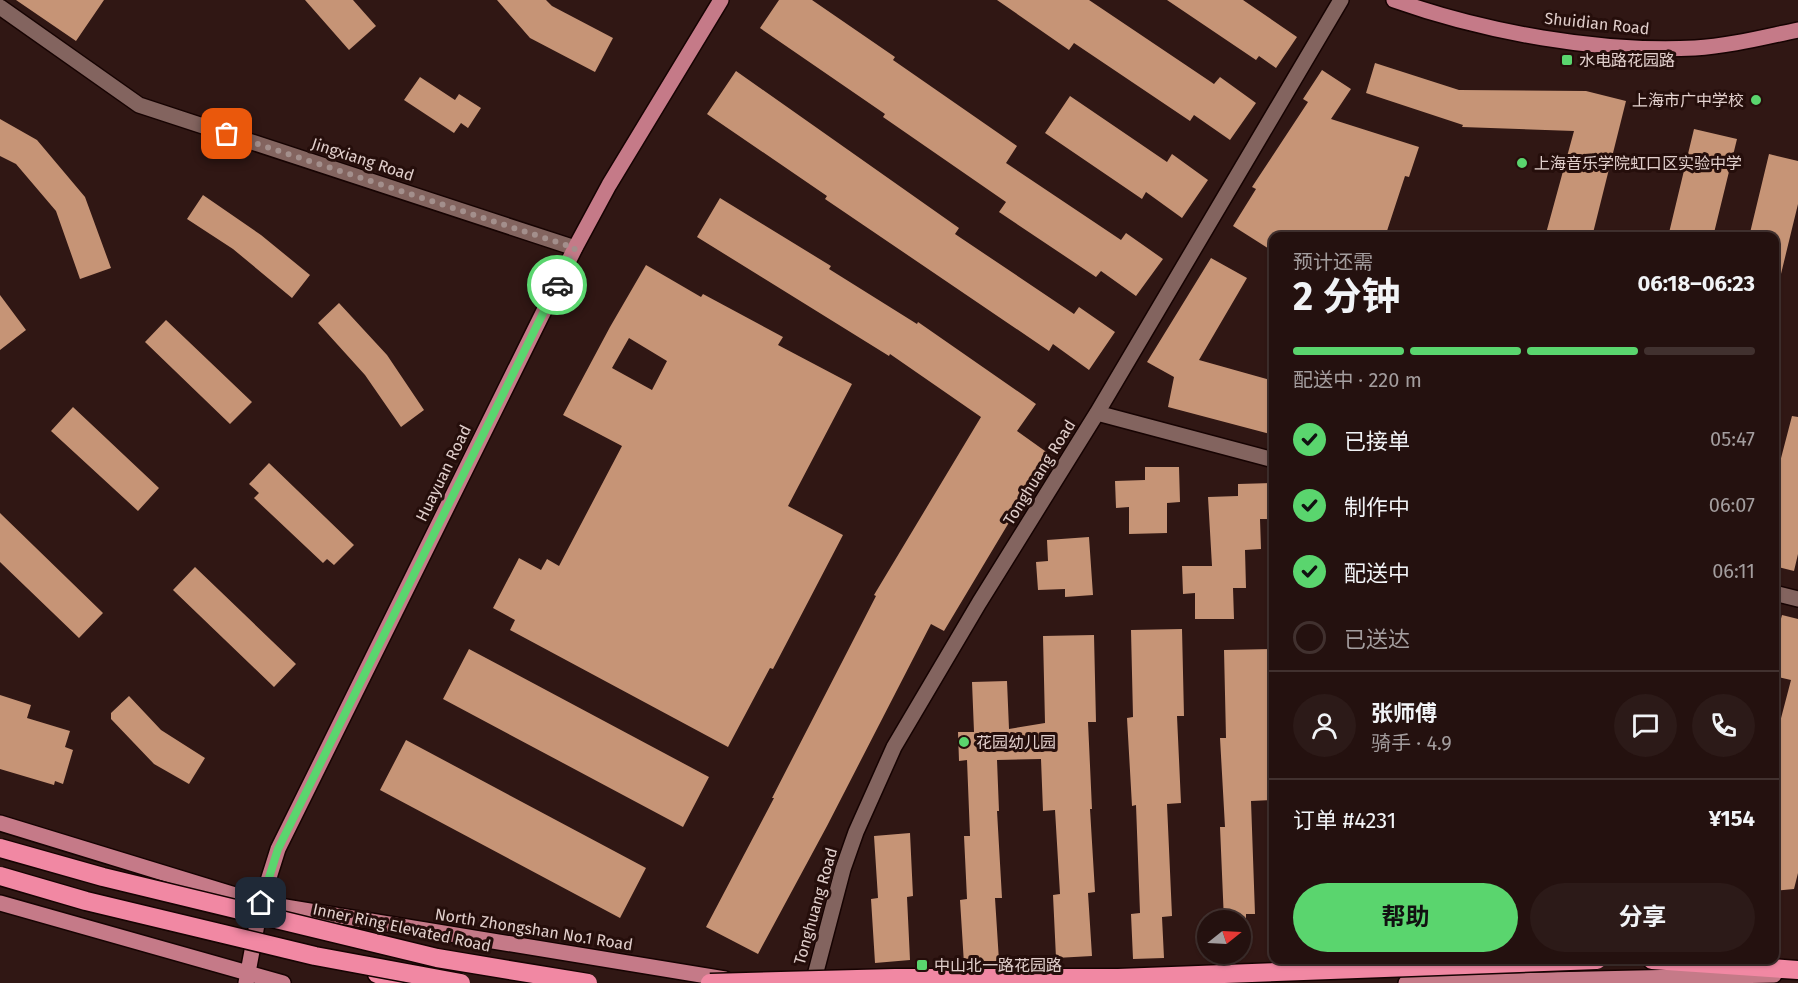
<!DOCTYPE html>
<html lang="zh">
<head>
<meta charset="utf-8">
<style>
  body { margin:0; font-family:"Fira Sans","Noto Sans SC",sans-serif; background:#2c1a18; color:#f1f3f6; height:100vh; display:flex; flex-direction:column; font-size:22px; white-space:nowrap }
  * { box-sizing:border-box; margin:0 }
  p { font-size:20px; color:#a39d9e }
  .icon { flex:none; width:33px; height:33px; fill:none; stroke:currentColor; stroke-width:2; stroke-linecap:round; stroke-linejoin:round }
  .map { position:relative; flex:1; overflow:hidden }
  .drawer { position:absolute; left:1269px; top:232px; width:510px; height:732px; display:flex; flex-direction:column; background:#24110f; border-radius:12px; box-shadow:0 2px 4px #0004,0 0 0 2px #41312f }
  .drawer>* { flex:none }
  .needle { width:39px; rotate:72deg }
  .buttons { position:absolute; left:1197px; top:910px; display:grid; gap:12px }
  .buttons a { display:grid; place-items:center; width:54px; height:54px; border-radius:50%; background:#24110f; box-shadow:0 2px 4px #0004,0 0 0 2px #41312f; font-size:30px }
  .pin { position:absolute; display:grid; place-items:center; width:51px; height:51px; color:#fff; margin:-26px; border-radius:12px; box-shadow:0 3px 9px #0006 }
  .courier { position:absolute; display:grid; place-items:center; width:60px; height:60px; margin:-30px; border:4px solid #5ad56e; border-radius:50%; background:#fff; color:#222; box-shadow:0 2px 8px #0007 }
  .overview em { font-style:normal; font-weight:700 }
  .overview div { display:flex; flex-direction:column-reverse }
  .overview { display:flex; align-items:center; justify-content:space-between; height:102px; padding:0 24px }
  h1 { font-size:39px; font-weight:700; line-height:45px }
  .bar { display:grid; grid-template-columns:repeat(4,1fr); gap:9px 6px; align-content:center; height:72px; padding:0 24px }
  .bar i { height:8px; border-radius:4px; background:#41312f }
  .bar .selected { background:#5ad56e }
  .bar p { grid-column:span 4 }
  .line { display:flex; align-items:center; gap:15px; padding:0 24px; border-top:2px solid #41312f }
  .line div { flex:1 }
  .round { display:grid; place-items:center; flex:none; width:63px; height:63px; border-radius:32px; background:#2c1a18 }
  ol { padding:0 24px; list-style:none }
  li { display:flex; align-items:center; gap:18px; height:66px }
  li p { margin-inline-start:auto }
  li .icon { padding:6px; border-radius:50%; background:#5ad56e; color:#111; stroke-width:4 }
  li:last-child { color:#a39d9e }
  li i { width:33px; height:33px; border:3px solid #41312f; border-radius:50% }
  .cta { display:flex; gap:12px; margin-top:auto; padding:12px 24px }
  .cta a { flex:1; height:69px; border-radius:36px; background:#5ad56e; color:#111; font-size:24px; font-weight:700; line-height:69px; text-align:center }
  .cta a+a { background:#2c1a18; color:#f1f3f6 }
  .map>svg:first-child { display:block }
</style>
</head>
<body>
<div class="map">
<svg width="1798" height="983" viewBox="0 0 1798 983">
  <rect width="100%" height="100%" fill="#301714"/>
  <path fill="#c69476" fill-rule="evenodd" d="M16,0H104L76,41Z
    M305,0H353L376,26L349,50Z
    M497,0H546L552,6L613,38L595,72L530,38Z
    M779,0H812L895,57L893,60L1017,146L1006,163L1121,240L1126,233L1163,259L1136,296L1101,271L1096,277L999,212L1006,202L883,117L885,114L760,28Z
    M997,0H1089L1214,84L1220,77L1256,103L1230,140L1194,115L1190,121L1074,43L1069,50Z
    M1167,0H1243L1297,37L1276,68L1259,56L1256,60Z
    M1375,63L1459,90L1586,91L1626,101L1592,237H1545L1574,131L1462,127L1463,125L1366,93Z
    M1322,70L1351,89L1331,119L1419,147L1409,177L1405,176L1385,237H1274V252L1233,226L1256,189L1252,187L1308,102L1303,99Z
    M736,71L959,228L955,234L1074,314L1079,307L1115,332L1089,370L1053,344L1049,351L825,199L827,196L707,114Z
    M420,77L455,100L459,94L481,108L468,128L461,123L454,133L404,100Z
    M1070,96L1167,162L1172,154L1208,180L1182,218L1146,192L1142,199L1045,133Z
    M0,119L37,140L85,197L111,268L80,279L56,211L16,164L0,156Z
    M1694,129L1737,139L1713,237H1668Z
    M1769,154L1798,161V204L1781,274H1774V237H1749Z
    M203,195L261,235L310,275L292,298L233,249L187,219Z
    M720,198L831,266L829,269L917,324L918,322L1036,404L1017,431L1052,456L1023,499L944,631L931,624L827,826L758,954L706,927L774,798H772L876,596L874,595L981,417L890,354L889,356L697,237Z
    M1211,258L1247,278L1199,360L1274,381V435L1168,407L1174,377L1147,362Z
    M646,265L701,297L703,294L783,337L778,345L852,384L788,506L843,535L773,669L770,668L728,747L510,630L515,620L493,608L519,558L541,570L547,559L559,566L622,446L563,415L610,327ZM629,338L667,361L652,390L612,368Z
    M0,295L26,330L0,350Z
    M339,303L387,355L424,410L401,427L365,375L318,323Z
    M166,320L252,402L230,424L145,342Z
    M73,407L159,488L138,511L51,431Z
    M1792,416L1798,417V554L1794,571L1774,566V485Z
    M269,463L354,545L334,565L327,559L323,563L254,498L259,493L249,484Z
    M1145,467H1179L1180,502L1167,503V533L1129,534V507L1116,508L1115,481L1145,480Z
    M1272,483L1273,519H1260L1261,549L1245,550L1246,588H1233L1234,619H1195V593L1183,594L1182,566H1212L1208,497L1238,496V484Z
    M0,513L103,613L79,638L0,562Z
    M1089,537L1093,595L1065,597V589L1038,590L1036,562L1048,561L1047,540Z
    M195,567L296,664L274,687L173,590Z
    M1782,615L1798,619V873L1794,889L1774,891V745L1791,680L1774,676V644Z
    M1182,629L1184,716H1177L1181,803L1167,804L1172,916L1162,917L1164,958L1133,959L1131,914L1140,913L1136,805L1132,806L1127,718L1133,717L1131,630Z
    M1094,635L1096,722H1088L1092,809H1090L1095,892L1088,893L1092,956L1056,958L1053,895L1060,894L1055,810L1043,811L1041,759L997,760L999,811H997L1002,898H995L999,961L964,964L960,900L967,899L964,836H970L967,760L959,761L958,732H974L972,682L1007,681L1009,729L1045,723L1043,636Z
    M469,649L709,777L683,827L443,699Z
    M1274,649V737H1269L1272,800L1251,801L1255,914H1246V921H1224L1220,827H1225L1220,738H1226L1224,650Z
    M0,695L31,705L27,718L70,731L65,747L73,750L63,784L55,781L54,785L0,769Z
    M129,696L161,730L205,758L189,784L154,764L111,719V713Z
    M406,740L646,868L620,918L380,790Z
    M910,833L913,896L907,897L910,960L875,963L871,899L878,898L874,836Z"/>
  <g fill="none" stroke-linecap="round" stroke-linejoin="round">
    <defs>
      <path id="minor" d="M0,7L139,105L575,248
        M1097,413L1274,460
        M1774,593L1798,599
        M813,983L843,869L856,832L894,747L979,603L1097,413L1341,0"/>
      <path id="major" d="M1394,0C1484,32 1599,53 1695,48C1730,46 1764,37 1798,30
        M0,823L261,903L725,979
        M0,903L283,983
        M246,983L261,903L278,849L575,248L609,185L721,0
        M1406,983L1774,975"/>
      <path id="highway" d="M1652,960L1798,970
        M377,974L407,983"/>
    </defs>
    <use href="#minor" stroke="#160302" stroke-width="18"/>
    <use href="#major" stroke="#160302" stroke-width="18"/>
    <use href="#highway" stroke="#160302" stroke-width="21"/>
    <use href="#minor" stroke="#83645f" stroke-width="15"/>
    <use href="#major" stroke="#c57a88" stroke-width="15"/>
    <use href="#highway" stroke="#f188a3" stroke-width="18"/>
    <defs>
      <path id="highway-bridge" d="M0,848L103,877L437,958L588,983
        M0,876L86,901L315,956L461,983
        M710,983L895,978H1118L1597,960"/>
    </defs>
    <use href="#highway-bridge" stroke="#160302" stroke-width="21" stroke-linecap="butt"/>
    <use href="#highway-bridge" stroke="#f188a3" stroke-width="18"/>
  </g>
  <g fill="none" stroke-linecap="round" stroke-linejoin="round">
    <path stroke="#a38f8c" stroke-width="6" stroke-dasharray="0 10.8" d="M227,134L575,248L557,285"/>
    <path stroke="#5ad56e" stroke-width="8" d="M261,903L278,849L557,285"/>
  </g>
  <g fill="#5ad56e" stroke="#250e0b" stroke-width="2">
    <rect x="1561" y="54" width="12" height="12" rx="3"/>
    <circle cx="1756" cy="100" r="6"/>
    <circle cx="1522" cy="163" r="6"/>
    <circle cx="964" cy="742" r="6"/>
    <rect x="916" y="959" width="12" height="12" rx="3"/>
  </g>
  <g text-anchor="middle" stroke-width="6" stroke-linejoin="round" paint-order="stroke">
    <g font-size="16" fill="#e1cfcc" stroke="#250e0b">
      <text transform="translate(1597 23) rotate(6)" y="6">Shuidian Road</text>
      <text transform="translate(363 159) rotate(18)" y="6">Jingxiang Road</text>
      <text transform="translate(1039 472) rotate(-58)" y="6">Tonghuang Road</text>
      <text transform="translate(443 473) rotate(-64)" y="6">Huayuan Road</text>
      <text transform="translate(815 906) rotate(-74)" y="6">Tonghuang Road</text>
      <text transform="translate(402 927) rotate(12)" y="6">Inner Ring Elevated Road</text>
      <text transform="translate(534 929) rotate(9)" y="6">North Zhongshan No.1 Road</text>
    </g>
    <g font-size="16" fill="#e1cfcc" stroke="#250e0b" text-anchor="start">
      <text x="1579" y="66">水电路花园路</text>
      <text x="1744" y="106" text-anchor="end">上海市广中学校</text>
      <text x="1534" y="169">上海音乐学院虹口区实验中学</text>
      <text x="976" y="748">花园幼儿园</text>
      <text x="934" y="971">中山北一路花园路</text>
    </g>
  </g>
</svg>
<div class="buttons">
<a><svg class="needle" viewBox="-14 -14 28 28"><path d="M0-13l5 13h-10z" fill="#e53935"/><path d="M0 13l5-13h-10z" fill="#a39d9e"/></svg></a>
</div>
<div class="pin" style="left:227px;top:134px;background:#ea580c"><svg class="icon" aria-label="bag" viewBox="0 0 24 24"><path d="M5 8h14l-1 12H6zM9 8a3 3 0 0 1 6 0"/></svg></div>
<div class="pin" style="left:261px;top:903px;background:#1f2937"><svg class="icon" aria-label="home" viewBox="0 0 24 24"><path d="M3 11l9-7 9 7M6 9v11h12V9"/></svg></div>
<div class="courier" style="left:557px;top:285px"><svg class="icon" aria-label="car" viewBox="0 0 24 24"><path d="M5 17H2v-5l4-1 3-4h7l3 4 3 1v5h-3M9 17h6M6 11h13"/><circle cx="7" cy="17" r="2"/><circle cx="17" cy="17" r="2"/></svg></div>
<section class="drawer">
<div class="overview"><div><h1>2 分钟</h1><p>预计还需</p></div><em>06:18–06:23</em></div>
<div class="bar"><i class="selected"></i><i class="selected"></i><i class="selected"></i><i></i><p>配送中 · 220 m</p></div>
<ol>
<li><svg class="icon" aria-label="check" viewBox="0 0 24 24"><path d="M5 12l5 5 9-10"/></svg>已接单<p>05:47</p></li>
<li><svg class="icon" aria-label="check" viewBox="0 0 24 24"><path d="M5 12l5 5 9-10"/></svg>制作中<p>06:07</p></li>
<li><svg class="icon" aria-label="check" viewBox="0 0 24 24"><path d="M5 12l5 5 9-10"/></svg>配送中<p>06:11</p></li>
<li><i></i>已送达</li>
</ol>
<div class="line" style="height:108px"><a class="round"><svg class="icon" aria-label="person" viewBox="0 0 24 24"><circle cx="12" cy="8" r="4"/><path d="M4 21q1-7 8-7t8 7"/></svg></a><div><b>张师傅</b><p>骑手 · 4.9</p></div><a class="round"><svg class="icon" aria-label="chat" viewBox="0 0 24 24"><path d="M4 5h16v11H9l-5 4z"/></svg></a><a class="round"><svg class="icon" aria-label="phone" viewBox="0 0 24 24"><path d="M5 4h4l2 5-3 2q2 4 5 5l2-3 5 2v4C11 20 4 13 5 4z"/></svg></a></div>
<div class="line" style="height:78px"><div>订单 #4231</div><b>¥154</b></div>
<div class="cta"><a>帮助</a><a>分享</a></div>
</section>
</div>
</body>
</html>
